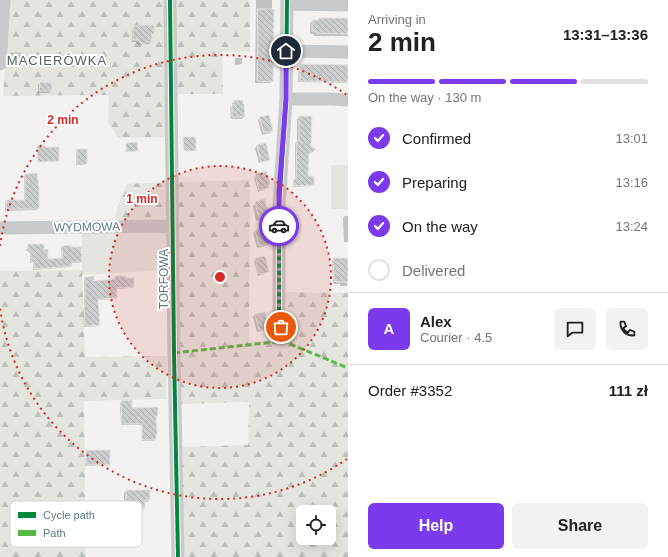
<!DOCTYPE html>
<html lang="en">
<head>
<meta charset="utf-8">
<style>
  body { margin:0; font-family:Helvetica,sans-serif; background:#f2f2f2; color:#202124; height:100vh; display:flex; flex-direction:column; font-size:15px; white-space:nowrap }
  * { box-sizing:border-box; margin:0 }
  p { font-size:13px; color:#757577 }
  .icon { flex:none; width:22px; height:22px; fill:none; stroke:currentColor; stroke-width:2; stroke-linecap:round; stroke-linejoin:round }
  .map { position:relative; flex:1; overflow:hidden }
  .panel { display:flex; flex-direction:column; background:#fff; width:320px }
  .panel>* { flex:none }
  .buttons { position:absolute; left:296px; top:505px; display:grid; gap:8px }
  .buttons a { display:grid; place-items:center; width:40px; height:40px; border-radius:6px; background:#fff; box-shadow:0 4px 16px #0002; font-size:20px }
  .pin { position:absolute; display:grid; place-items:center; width:34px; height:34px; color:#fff; margin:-17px; border:2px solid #fff; border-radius:50%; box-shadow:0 1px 4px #0007 }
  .courier { position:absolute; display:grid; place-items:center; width:40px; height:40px; margin:-20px; border:3px solid #7c3aed; border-radius:50%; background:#fff; color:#222; box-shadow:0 1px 5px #0007 }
  .overview em { font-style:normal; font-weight:700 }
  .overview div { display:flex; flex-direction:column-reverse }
  .overview { display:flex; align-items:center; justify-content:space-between; height:68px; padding:0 20px }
  h1 { font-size:26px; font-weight:700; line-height:30px }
  .bar { display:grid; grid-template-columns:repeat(4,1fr); gap:6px 4px; align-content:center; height:48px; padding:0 20px }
  .bar i { height:5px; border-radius:3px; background:#e0e0e0 }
  .bar .on { background:#7c3aed }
  .bar p { grid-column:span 4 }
  .line { display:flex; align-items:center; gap:10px; padding:0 20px; border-top:1px solid #e0e0e0 }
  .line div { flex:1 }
  .round { display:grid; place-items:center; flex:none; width:42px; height:42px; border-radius:6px; background:#f2f2f2 }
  ol { padding:0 20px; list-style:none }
  li { display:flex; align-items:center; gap:12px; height:44px }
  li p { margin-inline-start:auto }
  li .icon { padding:4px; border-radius:50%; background:#7c3aed; color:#fff; stroke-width:4 }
  li:last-child { color:#757577 }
  li i { width:22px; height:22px; border:2px solid #e0e0e0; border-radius:50% }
  .cta { display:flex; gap:8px; margin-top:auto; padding:8px 20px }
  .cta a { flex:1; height:46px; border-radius:6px; background:#7c3aed; color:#fff; font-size:16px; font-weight:700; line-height:46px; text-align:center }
  .cta a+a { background:#f2f2f2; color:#202124 }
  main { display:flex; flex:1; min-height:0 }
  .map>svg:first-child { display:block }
</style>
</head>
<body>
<main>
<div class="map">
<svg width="348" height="557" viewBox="0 0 348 557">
  <defs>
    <pattern id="forest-firs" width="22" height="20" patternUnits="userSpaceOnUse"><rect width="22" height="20" fill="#e3e5de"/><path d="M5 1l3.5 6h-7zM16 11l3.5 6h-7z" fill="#bbbfb9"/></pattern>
    <pattern id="building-back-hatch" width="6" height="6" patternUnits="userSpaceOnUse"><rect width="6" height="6" fill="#cbcdcd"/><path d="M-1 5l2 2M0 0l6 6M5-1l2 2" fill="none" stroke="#a8abac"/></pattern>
  </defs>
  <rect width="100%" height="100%" fill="#f3f2f0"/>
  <path fill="#e3e5de" d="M331,165H348V209H331Z
    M166,231V270L82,275V233Z"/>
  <path fill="url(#forest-firs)" fill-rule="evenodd" d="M9,0H165V137L118,138L108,122L109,95L3,96Z
    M175,0H250V52L222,51L223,94H176Z
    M250,180L249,342L286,337L285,292L348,293V557H183L181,447L248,445L249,402L180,404L178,182ZM303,512H329V538H303Z
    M168,182V220L115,221L117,208L127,184Z
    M82,270L85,357L167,356L166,399L84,401L86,557H0V271Z"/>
  <path fill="#0003" d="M256,0H272V81L270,83H255Z
    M320,19H348V36H314V34H310V23L312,21H318Z
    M134,28L153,34L151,36V42L149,44H143L140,47L136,42H132V30Z
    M235,58H242V64L235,65Z
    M300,65L348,66V83L298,82L299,67Z
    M40,83L51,91L49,93H38V85Z
    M234,101L244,117L242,119H231L230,108L232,106V103Z
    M299,117L310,146L314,150L308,155L306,177L313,184L311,186L293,187V181L295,179V144L297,141V119Z
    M260,118L272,131L270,133L262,135L258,120Z
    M266,144L269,159L267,161L259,163L255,148L257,146Z
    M37,147L58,161L38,162Z
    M77,150L86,163L84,165H76V152Z
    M25,175L38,209L36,210L5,211V203L6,201H24V177Z
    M256,175L269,184L268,185V187L266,189L258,192L254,177Z
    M256,203L268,216L265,219L256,221L253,206Z
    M345,216H348V242H344L343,218Z
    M255,231L268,244L266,246L257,248L253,233Z
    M29,245L43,251L48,260L62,259L61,248L62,246L81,261L79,263H71V266L70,267L33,270V262L30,263V253L26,250Z
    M256,259L268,271L266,273L258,276L254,261Z
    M334,259H348L347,286H340V284H334L333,282L332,261Z
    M115,277L125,279L133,286L132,288L116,289V298L115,299L98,300L99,325L98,326L84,327L83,309L84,308V279L85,278L93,282L114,280V278Z
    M255,315L268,327L266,329L257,332L253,317Z
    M122,402L132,409L157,415L155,417V439L153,441H142V425H121L120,403Z
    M86,451L109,465L85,466Z
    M126,491L149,500L147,502H144V508L140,514L122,513V506L124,504V493Z"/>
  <path fill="url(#building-back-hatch)" stroke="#e2e2e0" d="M257,9H274L273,82L257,81L258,40Z
    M319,18H348V34L316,33V31H312V20H319Z
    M138,25H154V34H152V42H146L143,45L138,40H133V27L138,26Z
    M10,52H21V60H10Z
    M300,64L348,65V82L300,81Z
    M40,82L52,83V91H39Z
    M234,100H243V104H244L245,117H232V105H234Z
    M269,115L273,131L264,133L259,117Z
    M299,116H312L311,146L316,149L312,153H309L308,176H314V185L294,186V178H296L297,141H299Z
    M183,137H196V151H184Z
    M137,142L138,151L126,152V143Z
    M266,143L270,160L261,162L257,145Z
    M45,145V147H59V161L38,162L37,146Z
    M77,149H87V164H77Z
    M267,171L270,184H268L269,188L259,190L255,174Z
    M37,173L39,188V209H6V200H25V174Z
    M265,199L269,216L259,218L255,202Z
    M265,227L269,244L259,246L255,230Z
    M28,244H44V250L48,249V259L63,258L62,246L71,245V247H81L82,262H72V266L34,269V262H31V252L27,248Z
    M265,256L269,272L259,274L255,258Z
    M333,258H348V282H336L334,280Z
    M94,276V281L115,279V276H126V278H134V287L117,288V298L98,299L100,325L85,326L84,307H85V277Z
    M265,312L269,328L259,330L255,314Z
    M132,400V408L158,407V416H156L157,434H156V440H142V424H122L121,401Z
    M86,450H110V465H86Z
    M126,490H150V500H145V508H143V512H124V503H126Z"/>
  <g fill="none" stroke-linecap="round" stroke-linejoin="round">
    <path stroke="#c8c9ca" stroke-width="13" d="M170,0L174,353L178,557
      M287,4L348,5
      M287,51L348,52
      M0,64L4,0
      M286,99H332L348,100
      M0,228L173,226
      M281,327L279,318V206L286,99L287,0"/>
    <path stroke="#58b947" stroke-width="3" stroke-dasharray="6 3" stroke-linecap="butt" d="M174,353L283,341L348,368"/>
    <defs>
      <path id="cycleway" d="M170,0L174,353L178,557
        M281,327L279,318V206L286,99L287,0"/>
    </defs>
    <use href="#cycleway" stroke="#fff" stroke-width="6"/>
    <use href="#cycleway" stroke="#00873e" stroke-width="4"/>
  </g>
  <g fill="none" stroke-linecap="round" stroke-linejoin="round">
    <path stroke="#93a4a9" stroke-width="4" stroke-dasharray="0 7.2" d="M279,226V318L281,327"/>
    <path stroke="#7c3aed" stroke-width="5" d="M279,226V193L286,99V51"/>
  </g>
  <circle cx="220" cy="277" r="111" fill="#d62828" fill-opacity=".12"/>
  <g fill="none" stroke="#d62828" stroke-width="2" stroke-dasharray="2 4">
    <circle cx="220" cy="277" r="111"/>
    <path d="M347 459A222 222 0 0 1 0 308M0 246A222 222 0 0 1 347 95"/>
  </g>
  <g text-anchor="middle" stroke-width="4" stroke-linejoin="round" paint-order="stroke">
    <g font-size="12" fill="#607a83" stroke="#fff">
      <text transform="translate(87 227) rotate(-1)" y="4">WYDMOWA</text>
      <text transform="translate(164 279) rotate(-90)" y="4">TORFOWA</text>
    </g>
    <g font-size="13" letter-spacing="1" fill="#4f6167" stroke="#fff">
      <text x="57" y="65">MACIERÓWKA</text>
    </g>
  </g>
  <rect x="10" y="501" width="132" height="46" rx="6" fill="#fff" stroke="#cfd7da" stroke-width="1"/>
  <rect x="18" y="512" width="18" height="6" fill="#00873e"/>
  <rect x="18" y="530" width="18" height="6" fill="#58b947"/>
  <g font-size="11" fill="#607a83">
    <text x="43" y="519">Cycle path</text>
    <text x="43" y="537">Path</text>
  </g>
  <circle cx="220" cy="277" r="6" fill="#d62828" stroke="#fff" stroke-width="2"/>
  <g font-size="12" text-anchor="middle" font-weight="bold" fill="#d62828" stroke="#fff" stroke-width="4" stroke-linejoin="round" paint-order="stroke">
    <text x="63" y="124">2 min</text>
    <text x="142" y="203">1 min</text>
  </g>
</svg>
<div class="buttons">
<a><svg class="icon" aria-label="locate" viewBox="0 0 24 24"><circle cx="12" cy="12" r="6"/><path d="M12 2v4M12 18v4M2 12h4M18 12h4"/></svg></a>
</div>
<div class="pin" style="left:281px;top:327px;background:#ea580c"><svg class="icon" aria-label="bag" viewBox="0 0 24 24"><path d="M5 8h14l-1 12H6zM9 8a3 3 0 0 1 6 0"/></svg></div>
<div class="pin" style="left:286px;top:51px;background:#1f2937"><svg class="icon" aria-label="home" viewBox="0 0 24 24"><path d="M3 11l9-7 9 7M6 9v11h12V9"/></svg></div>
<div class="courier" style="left:279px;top:226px"><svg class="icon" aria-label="car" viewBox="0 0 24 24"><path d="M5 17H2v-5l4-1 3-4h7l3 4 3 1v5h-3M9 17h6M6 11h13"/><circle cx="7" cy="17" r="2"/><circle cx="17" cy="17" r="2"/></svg></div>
</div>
<section class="panel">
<div class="overview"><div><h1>2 min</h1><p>Arriving in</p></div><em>13:31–13:36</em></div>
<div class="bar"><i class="on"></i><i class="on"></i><i class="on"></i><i></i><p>On the way · 130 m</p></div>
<ol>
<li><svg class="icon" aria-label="check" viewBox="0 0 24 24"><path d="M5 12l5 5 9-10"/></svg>Confirmed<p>13:01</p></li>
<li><svg class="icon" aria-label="check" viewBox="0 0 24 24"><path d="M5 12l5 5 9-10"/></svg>Preparing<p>13:16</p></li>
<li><svg class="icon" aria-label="check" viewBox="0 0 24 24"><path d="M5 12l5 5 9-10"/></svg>On the way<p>13:24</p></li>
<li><i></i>Delivered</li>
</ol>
<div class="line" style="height:72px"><b class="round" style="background:#7c3aed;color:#fff">A</b><div><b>Alex</b><p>Courier · 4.5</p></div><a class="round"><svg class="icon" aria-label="chat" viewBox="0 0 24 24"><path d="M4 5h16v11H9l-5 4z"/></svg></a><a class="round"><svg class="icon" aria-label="phone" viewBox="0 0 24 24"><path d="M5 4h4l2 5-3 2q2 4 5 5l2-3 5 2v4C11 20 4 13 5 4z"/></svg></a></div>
<div class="line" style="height:52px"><div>Order #3352</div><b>111 zł</b></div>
<div class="cta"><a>Help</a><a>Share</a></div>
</section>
</main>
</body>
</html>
